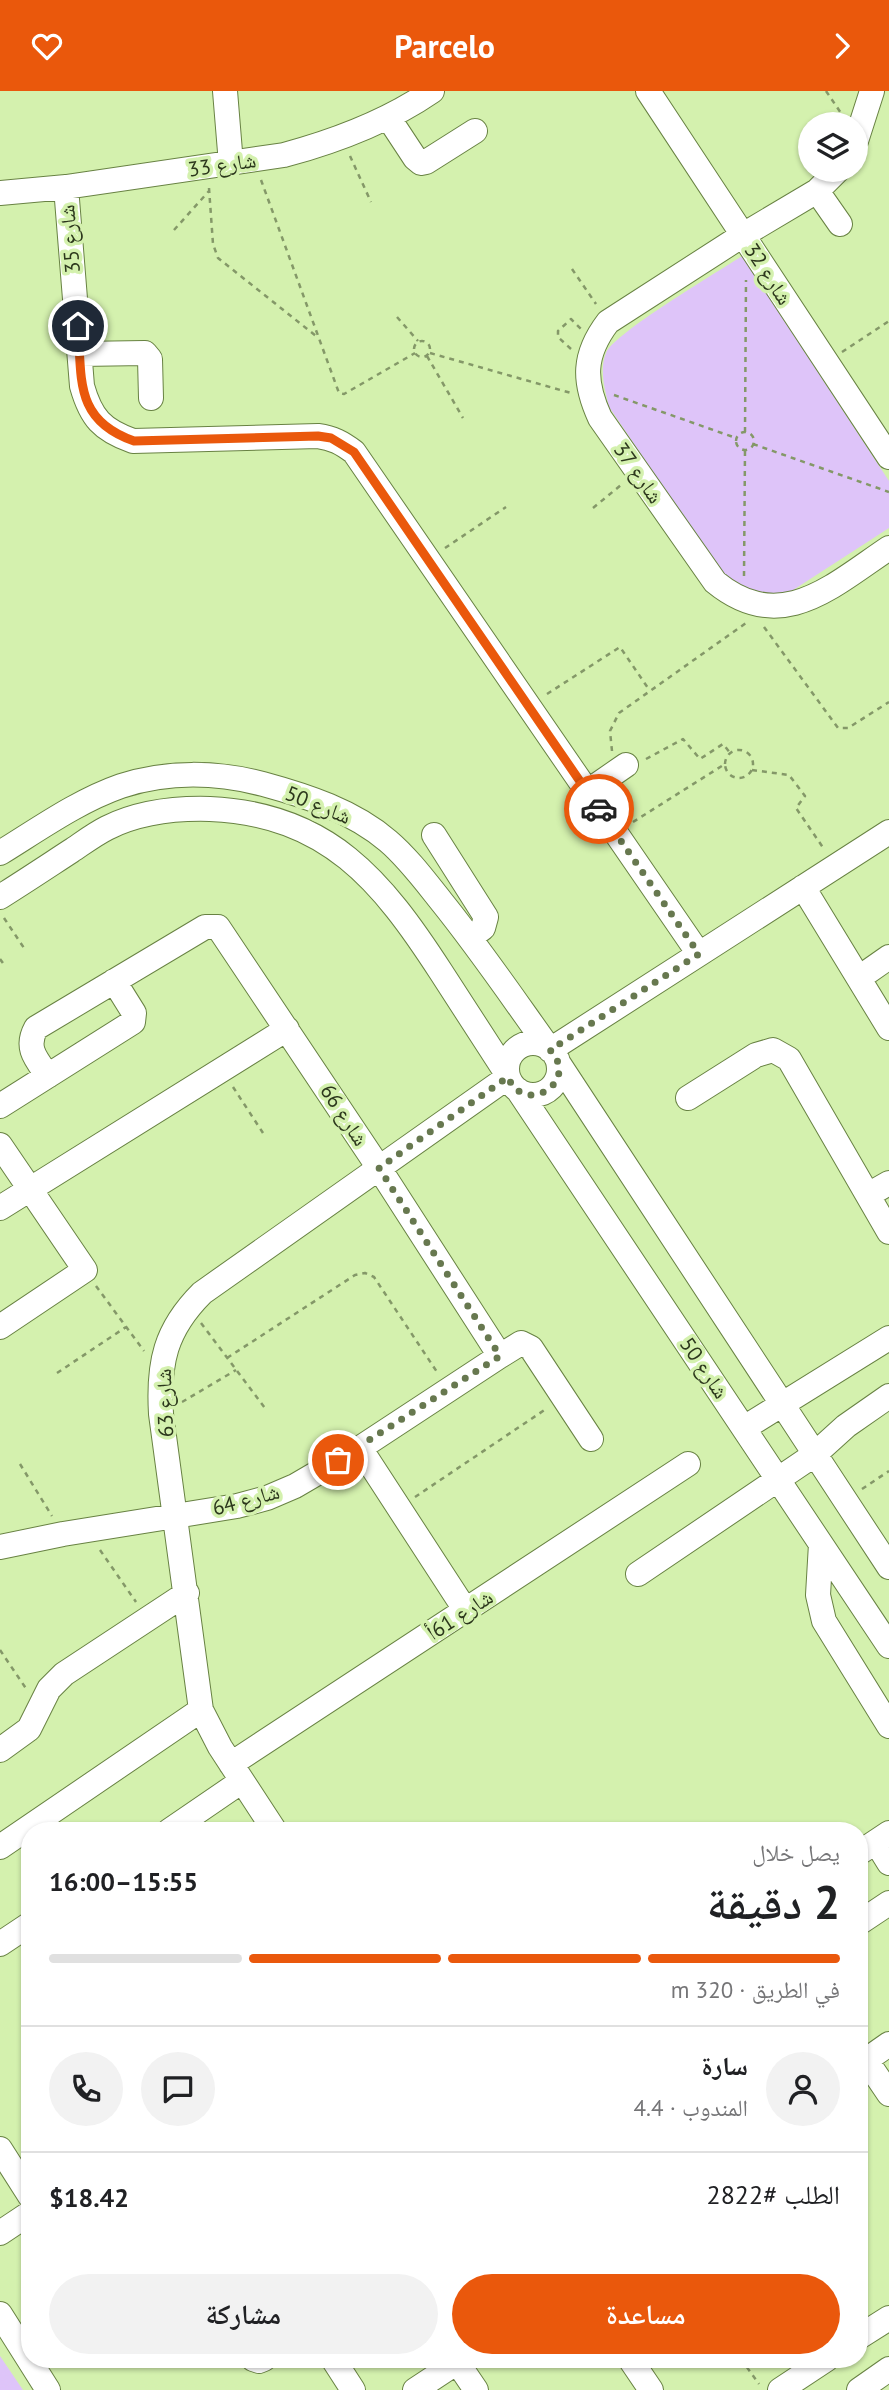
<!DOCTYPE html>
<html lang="ar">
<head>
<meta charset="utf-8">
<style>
  body { margin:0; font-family:"PT Sans","Noto Naskh Arabic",sans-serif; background:#f2f2f2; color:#202124; direction:rtl; height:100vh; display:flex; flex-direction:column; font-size:26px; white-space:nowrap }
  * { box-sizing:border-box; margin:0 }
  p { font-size:23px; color:#757577 }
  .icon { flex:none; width:38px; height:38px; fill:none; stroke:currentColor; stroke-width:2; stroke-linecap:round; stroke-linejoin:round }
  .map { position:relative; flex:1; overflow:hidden; direction:ltr }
  .side { position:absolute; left:21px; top:1731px; width:847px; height:546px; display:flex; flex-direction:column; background:#fff; border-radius:28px; box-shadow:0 2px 5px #0004; direction:rtl }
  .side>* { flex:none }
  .controls { position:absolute; left:798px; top:21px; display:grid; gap:14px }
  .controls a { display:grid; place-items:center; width:70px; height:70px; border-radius:50%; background:#fff; box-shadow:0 2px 5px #0004; font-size:35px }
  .pin { position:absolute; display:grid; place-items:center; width:60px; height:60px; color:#fff; margin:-30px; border:4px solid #fff; border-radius:50%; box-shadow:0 2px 7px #0007 }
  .courier { position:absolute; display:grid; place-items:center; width:70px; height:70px; margin:-35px; border:5px solid #ea580c; border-radius:50%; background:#fff; color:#222; box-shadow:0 2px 9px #0007 }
  .head em { font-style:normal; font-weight:600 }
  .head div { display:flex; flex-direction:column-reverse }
  .head { display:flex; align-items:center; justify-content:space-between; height:119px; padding:0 28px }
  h1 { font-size:46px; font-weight:600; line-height:52px }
  .bar { display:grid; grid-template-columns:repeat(4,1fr); gap:10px 7px; align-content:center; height:84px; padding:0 28px }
  .bar i { height:9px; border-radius:5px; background:#e0e0e0 }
  .bar .selected { background:#ea580c }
  .bar p { grid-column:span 4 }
  .line { display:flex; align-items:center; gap:18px; padding:0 28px; border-top:2px solid #e0e0e0 }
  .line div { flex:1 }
  .round { display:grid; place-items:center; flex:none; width:74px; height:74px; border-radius:37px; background:#f2f2f2 }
  .cta { display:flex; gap:14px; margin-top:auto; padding:14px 28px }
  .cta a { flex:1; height:80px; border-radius:42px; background:#ea580c; color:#fff; font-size:28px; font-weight:600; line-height:80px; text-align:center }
  .cta a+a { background:#f2f2f2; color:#202124 }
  header { display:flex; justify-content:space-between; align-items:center; height:91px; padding:0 28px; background:#ea580c; color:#fff; font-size:32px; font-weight:600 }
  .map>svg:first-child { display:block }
</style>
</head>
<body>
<header><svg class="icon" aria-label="forward" viewBox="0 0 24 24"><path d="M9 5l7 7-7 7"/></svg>Parcelo<svg class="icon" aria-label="heart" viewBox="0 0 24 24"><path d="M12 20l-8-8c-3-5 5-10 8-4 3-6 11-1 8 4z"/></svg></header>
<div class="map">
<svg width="889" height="2299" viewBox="0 0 889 2299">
  <rect width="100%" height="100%" fill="#d4f1ae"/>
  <path fill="#dec4f9" d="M742,165L889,390V437L787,503L754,502L726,489L609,316C605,299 599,279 606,262C614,242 718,181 742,165Z
    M0,2265L23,2299H0Z"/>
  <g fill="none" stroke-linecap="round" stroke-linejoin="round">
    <defs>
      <path id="minor" d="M225,0L231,73
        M648,0L889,366
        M388,26L415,67L421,72L426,71L475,40
        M856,50L872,0
        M838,79L817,100L743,144L608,231C583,264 583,290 600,327L715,491C781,545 832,495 889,457
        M66,96L82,295C91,327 102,339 133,350L318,345C333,347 342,352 354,361L699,863
        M817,100L840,133
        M0,102L66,96L284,64C336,50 387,31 432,0
        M80,263L145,262L150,268L151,307
        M587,701L626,674
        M434,744L486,826L483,837L471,846
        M0,762C39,738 78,710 121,695C167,680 217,681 263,693C307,705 353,720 388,750C408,767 425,790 441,810C479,857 513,907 548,956
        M803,796L889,937
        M0,806C24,791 48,775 71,760C83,752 95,743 107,737C139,721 175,717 210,718C328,723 382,790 441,881C463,915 485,949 507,983
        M859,887L889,866
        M507 978a26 26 0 1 1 52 0a26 26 0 1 1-52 0Z
        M550,959L889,741
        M559,973L889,1476
        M48,985C36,968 25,957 36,937L205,836H218L379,1077L500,1265L521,1252L531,1257L591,1348
        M518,999L889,1555
        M688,1007L756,964L773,959L789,968L889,1141
        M0,1015L133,931L134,922L114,890
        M0,1054L85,1179L0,1236
        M868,1104L889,1092
        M0,1117L287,938
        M744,1337L889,1247
        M360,1357L466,1520
        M821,1453L818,1504L824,1530L889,1635
        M0,1456L63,1443L237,1415L267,1407L295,1395L360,1357L500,1265
        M638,1483L814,1364L846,1335L889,1305
        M0,1659L29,1638L49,1598L64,1583L187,1502
        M231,1673L688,1373
        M169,1740L242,1690
        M275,1740L220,1656L201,1619L161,1323C158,1272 165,1239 202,1202L508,986
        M876,1751L889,1772
        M0,1756L201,1619
        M859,1762L889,1742
        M859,1832L889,1812
        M0,1853L30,1833
        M866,1969L889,2003
        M859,1974L889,1953
        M0,2058L30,2105
        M0,2142L30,2122
        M0,2223L48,2299
        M859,2246L889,2227
        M253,2268L259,2270L264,2268
        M333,2268L353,2299
        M630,2268L651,2299
        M457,2271L476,2299
        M415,2299L462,2268
        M780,2299L827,2268
        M859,2299L889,2278"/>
    </defs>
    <use href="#minor" stroke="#688243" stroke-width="26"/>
    <path stroke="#849868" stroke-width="2.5" stroke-dasharray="5 5" stroke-linecap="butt" d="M826,0L843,25
      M350,65L371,111
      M261,89L339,302L344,303L415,262
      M209,97L213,153L218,167L316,245
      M174,139L209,100
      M572,178L596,213
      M397,226L418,250
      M414 258a8 8 0 1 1 16 0a8 8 0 1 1-16 0Z
      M571,258L558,246V240L571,228L581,238
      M842,261L889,230
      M430,262L571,302
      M427,265L463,327
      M614,304L736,347
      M745,341L746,189
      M736 350a9 9 0 1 1 18 0a9 9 0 1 1-18 0Z
      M753,353L889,401
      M593,417L621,394
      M445,457L506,416
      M744,485L745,359
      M764,536L838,637H848L889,611
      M547,603L620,556L650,600
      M725 673a14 14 0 1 1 28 0a14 14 0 1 1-28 0Z
      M612,660L610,640L619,622L746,532
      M646,668L683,648L700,668L723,653L731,663
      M752,679L789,684L805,705L796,717L824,758
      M633,731L725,673
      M4,827L26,860
      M0,868L5,875
      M233,996L263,1042
      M96,1195L144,1260
      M201,1232L265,1317
      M227,1267L355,1184L365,1182L374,1186L437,1281
      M57,1282L126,1236
      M182,1311L236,1279
      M20,1373L52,1425
      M862,1398L889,1380
      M415,1406L546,1318
      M100,1459L136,1511
      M0,1559L27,1599
      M741,2268L759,2293"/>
    <use href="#minor" stroke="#fff" stroke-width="24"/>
  </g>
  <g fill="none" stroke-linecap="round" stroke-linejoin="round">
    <path stroke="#67784f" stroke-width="7" stroke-dasharray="0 12.6" d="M338,1369L500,1265L379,1077L508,986C524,1026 581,991 550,959L699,863L599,718"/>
    <path stroke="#ea580c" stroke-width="9" d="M78,235C82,288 74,329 134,350L318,345L331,347L354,361L599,718"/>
  </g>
  <g text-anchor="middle" stroke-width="7" stroke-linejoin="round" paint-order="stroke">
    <g font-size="21" fill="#2c371c" stroke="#d4f1ae">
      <text transform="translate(222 74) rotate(-8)" y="7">شارع 33</text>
      <text transform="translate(70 148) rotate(-95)" y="7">شارع 35</text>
      <text transform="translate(768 183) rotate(57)" y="7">شارع 32</text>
      <text transform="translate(638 382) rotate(55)" y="7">شارع 37</text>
      <text transform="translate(318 714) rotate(22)" y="7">شارع 50</text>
      <text transform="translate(344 1024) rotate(57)" y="7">شارع 66</text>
      <text transform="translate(704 1277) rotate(56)" y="7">شارع 50</text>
      <text transform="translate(165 1312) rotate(-92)" y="7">شارع 63</text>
      <text transform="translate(246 1409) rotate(-15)" y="7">شارع 64</text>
      <text transform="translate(460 1524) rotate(-33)" y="7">شارع 61أ</text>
    </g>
  </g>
</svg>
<div class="controls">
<a><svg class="icon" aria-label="layers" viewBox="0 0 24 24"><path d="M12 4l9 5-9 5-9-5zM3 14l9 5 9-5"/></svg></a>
</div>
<div class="pin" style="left:338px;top:1369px;background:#ea580c"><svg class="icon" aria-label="bag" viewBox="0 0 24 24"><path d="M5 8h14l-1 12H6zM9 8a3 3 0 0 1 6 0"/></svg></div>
<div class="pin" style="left:78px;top:235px;background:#1f2937"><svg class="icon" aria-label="home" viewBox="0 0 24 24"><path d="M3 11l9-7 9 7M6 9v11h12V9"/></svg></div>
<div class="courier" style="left:599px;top:718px"><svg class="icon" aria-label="car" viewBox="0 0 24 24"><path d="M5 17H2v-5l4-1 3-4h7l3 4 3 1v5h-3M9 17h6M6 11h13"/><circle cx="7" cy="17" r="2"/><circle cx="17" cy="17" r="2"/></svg></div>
<section class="side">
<div class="head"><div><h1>2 دقيقة</h1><p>يصل خلال</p></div><em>15:55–16:00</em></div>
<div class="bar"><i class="selected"></i><i class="selected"></i><i class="selected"></i><i></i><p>في الطريق · 320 m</p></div>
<div class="line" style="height:126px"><a class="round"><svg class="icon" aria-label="person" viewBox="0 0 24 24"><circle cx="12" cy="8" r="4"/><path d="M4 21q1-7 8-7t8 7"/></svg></a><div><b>سارة</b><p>المندوب · 4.4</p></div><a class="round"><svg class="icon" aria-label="chat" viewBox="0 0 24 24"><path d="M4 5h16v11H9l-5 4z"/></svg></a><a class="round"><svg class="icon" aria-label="phone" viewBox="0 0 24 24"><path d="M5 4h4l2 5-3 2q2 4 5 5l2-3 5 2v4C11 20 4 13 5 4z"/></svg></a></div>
<div class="line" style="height:91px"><div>الطلب #2822</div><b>$18.42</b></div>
<div class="cta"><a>مساعدة</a><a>مشاركة</a></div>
</section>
</div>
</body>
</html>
